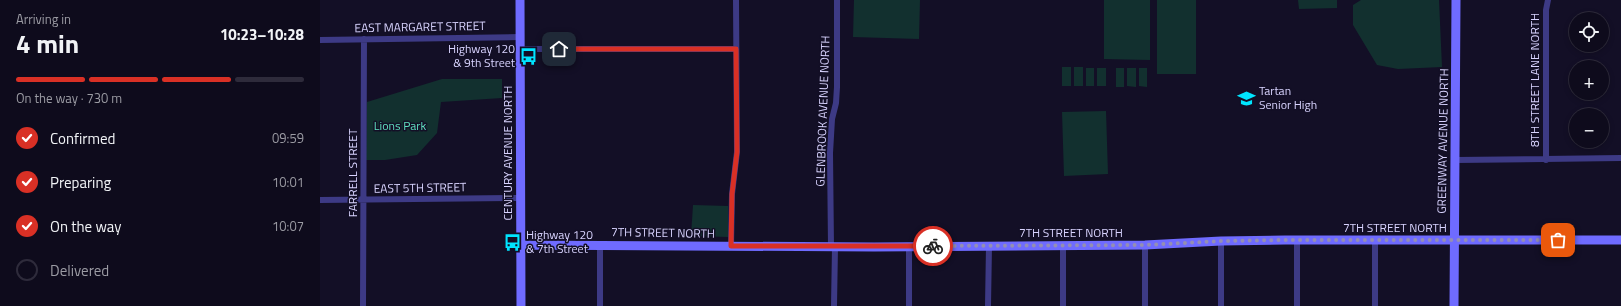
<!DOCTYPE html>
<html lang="en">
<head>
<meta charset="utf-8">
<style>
  body { margin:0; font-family:"Titillium Web",sans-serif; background:#1c1929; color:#f1f3f6; height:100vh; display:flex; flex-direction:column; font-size:15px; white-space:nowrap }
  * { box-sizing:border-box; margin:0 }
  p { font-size:13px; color:#9b9ba3 }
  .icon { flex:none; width:22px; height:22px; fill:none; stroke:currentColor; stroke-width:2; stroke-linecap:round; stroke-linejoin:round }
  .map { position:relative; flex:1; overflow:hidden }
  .panel { display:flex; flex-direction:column; background:#0e0b1c; width:320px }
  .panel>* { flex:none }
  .fabs { position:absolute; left:1249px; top:12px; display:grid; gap:8px }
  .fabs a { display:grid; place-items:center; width:40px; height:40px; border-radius:50%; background:#0e0b1c; box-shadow:0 2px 6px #0003,0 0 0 1px #2e2b3b; font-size:20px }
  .pin { position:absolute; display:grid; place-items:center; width:34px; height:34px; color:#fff; margin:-17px; border-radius:8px; box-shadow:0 2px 6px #0006 }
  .courier { position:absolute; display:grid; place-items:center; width:40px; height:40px; margin:-20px; border:3px solid #d93025; border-radius:50%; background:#fff; color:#222; box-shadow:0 1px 5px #0007 }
  .head em { font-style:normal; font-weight:700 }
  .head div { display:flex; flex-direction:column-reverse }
  .head { display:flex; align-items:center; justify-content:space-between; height:68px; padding:0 16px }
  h1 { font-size:26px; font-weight:700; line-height:30px }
  .bar { display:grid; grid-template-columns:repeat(4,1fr); gap:6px 4px; align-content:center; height:48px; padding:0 16px }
  .bar i { height:5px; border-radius:3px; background:#2e2b3b }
  .bar .on { background:#d93025 }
  .bar p { grid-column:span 4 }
  ol { padding:0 16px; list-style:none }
  li { display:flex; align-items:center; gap:12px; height:44px }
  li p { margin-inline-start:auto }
  li .icon { padding:4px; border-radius:50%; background:#d93025; color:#fff; stroke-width:4 }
  li:last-child { color:#9b9ba3 }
  li i { width:22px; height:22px; border:2px solid #2e2b3b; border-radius:50% }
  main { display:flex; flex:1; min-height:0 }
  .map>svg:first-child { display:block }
</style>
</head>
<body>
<main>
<section class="panel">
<div class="head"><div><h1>4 min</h1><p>Arriving in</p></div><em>10:23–10:28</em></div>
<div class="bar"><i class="on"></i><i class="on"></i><i class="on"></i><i></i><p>On the way · 730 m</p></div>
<ol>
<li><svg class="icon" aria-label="check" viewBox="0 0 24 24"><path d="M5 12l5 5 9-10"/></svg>Confirmed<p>09:59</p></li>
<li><svg class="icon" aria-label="check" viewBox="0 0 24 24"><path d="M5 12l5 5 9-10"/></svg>Preparing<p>10:01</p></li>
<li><svg class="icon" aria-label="check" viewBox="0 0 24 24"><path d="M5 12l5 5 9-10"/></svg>On the way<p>10:07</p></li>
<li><i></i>Delivered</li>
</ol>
</section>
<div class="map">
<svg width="1301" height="306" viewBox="0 0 1301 306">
  <rect width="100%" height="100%" fill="#130f26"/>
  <path fill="#12302f" d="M534,0H600L599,39L533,37Z
    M784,0H830V60L784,59Z
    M837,0H876V74H837Z
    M978,0H1017V8L979,9Z
    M1041,0H1119L1122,67L1078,69L1057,65L1033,25V5Z
    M742,67H751V86H742Z
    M754,67H763V86H754Z
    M766,68H774V86H766Z
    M777,68H786V86H777Z
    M796,68H804V87H796Z
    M807,68H816V87L807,86Z
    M819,68H827V87L819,86Z
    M122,79H182V98L121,102L117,133L97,155L65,160H46L47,102Z
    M786,111L788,174L744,176L742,112Z
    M373,205L408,206V237L371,236Z"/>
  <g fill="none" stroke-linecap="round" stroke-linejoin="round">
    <path stroke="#3d3a85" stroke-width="6" d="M0,40L200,37
      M199,49H416
      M1136,160L1301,158
      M1226,160V10L1228,0
      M0,200L200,198
      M1055,240V306
      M901,241V306
      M280,245V306
      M411,246L412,194L417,152L416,0
      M511,247L510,153L512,119L516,103L517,87V0
      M43,306L44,39
      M514,306L515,247
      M589,306V246
      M668,306L669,246
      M743,306V245
      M825,306V245
      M977,306V240"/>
    <path stroke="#6f6bff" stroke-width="9" d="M200,0L201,306
      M200,245L554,247L825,245L901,241L965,240H1301
      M1134,306L1136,0"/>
  </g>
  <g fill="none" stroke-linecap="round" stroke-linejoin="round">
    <path stroke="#948fb3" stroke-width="4" stroke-dasharray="0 7.2" d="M613,246L825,245L901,241L965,240H1238"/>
    <path stroke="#d93025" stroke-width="5" d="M239,49H416L417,152L412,194L411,246H613"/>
  </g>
  <defs>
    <symbol id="bus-bare" viewBox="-9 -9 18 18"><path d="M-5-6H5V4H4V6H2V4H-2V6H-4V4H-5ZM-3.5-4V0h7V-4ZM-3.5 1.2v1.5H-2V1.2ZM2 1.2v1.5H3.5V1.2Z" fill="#00e5ff" stroke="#130f26" stroke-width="2.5" paint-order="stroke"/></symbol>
    <symbol id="school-bare" viewBox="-9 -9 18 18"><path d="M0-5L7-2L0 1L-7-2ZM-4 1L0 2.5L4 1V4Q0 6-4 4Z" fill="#00e5ff" stroke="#130f26" stroke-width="2.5" paint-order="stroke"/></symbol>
  </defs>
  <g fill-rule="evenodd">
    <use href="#bus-bare" x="196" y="44" width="25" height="25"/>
    <use href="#school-bare" x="914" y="86" width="25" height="25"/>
    <use href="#bus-bare" x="180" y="230" width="25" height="25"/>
  </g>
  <g text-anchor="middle" stroke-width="3" stroke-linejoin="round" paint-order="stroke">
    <g font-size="12" fill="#d9d4ff" stroke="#130f26">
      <text transform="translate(100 27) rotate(-1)" y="4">EAST MARGARET STREET</text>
      <text transform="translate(1215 80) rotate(-90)" y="4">8TH STREET LANE NORTH</text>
      <text transform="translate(503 111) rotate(-88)" y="4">GLENBROOK AVENUE NORTH</text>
      <text transform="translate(1123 141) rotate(-89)" y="4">GREENWAY AVENUE NORTH</text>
      <text transform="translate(188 153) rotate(-90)" y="4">CENTURY AVENUE NORTH</text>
      <text transform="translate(33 173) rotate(-90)" y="4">FARRELL STREET</text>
      <text transform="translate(100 188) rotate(-1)" y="4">EAST 5TH STREET</text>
      <text x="1075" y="232">7TH STREET NORTH</text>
      <text transform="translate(343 233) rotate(1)" y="4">7TH STREET NORTH</text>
      <text x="751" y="237">7TH STREET NORTH</text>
    </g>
    <g font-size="12" fill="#d9d4ff" stroke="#130f26" text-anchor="start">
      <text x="195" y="53" text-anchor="end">Highway 120<tspan x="195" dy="14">&amp; 9th Street</tspan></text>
      <text x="939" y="95">Tartan<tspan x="939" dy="14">Senior High</tspan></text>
      <text x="206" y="239">Highway 120<tspan x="206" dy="14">&amp; 7th Street</tspan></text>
    </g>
    <g font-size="12" fill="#5fe0c0" stroke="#130f26">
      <text x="80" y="130">Lions Park</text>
    </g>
  </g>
</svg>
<div class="fabs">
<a><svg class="icon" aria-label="locate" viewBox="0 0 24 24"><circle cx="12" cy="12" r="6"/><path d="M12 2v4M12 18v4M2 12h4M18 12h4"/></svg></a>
<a>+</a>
<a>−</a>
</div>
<div class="pin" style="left:1238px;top:240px;background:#ea580c"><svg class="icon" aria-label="bag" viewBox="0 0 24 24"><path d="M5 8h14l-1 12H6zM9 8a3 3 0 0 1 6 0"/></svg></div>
<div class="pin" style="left:239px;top:49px;background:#1f2937"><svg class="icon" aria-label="home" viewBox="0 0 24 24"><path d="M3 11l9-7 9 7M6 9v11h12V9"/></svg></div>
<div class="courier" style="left:613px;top:246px"><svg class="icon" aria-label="bike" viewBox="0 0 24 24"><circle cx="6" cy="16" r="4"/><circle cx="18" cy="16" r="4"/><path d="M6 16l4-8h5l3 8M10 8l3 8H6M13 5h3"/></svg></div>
</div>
</main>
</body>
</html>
